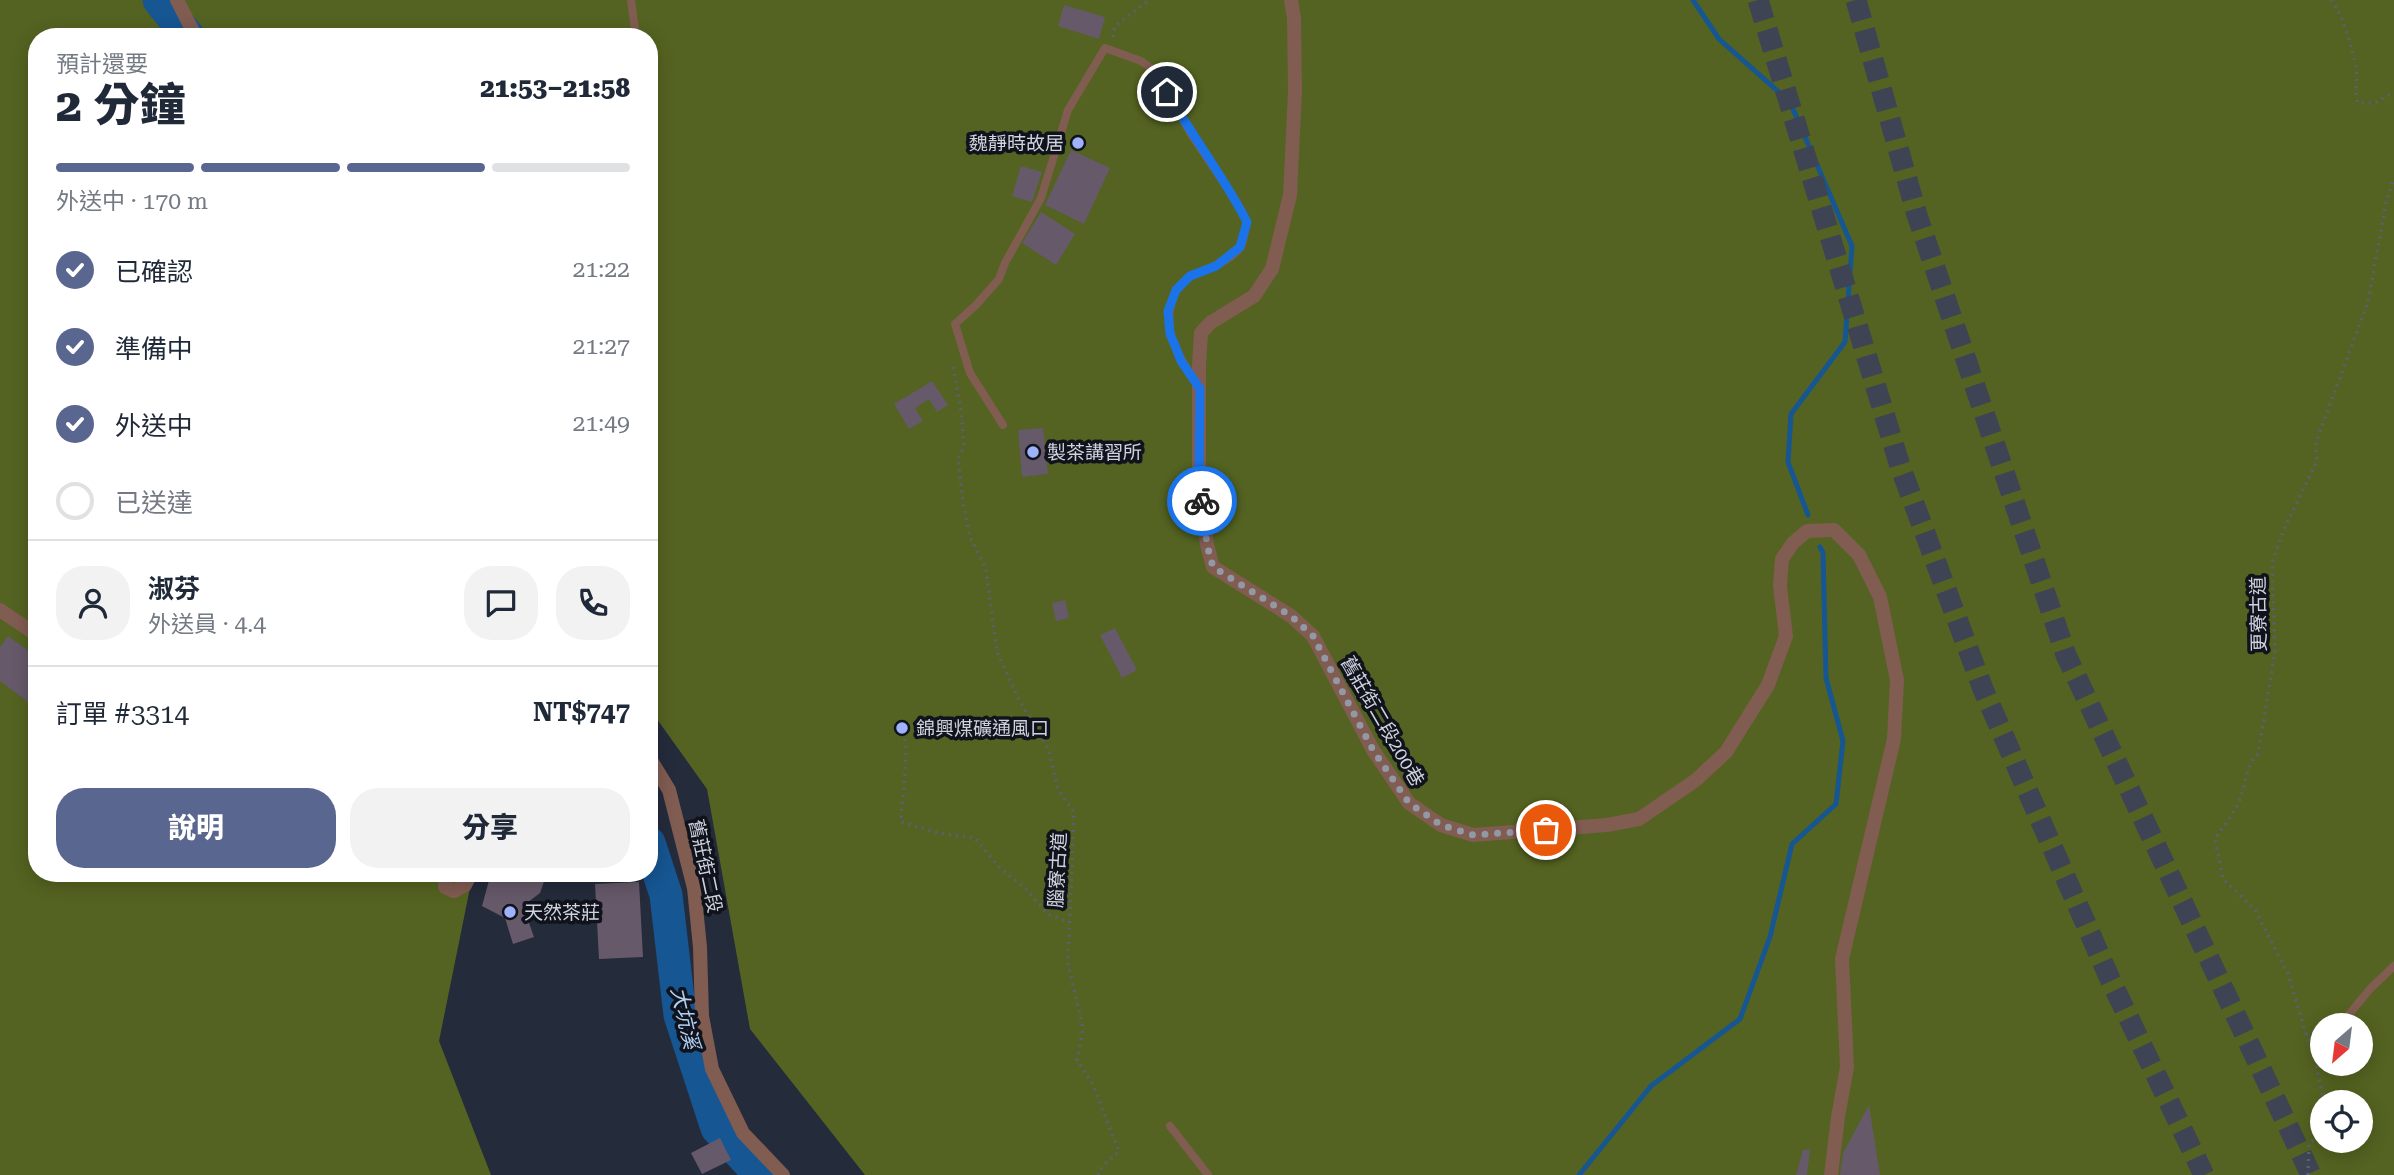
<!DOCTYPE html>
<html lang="zh-TW">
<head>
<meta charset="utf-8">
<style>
  body { margin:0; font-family:"Roboto Serif","Noto Sans TC",serif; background:#f2f2f3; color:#1f2937; height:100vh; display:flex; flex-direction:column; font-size:26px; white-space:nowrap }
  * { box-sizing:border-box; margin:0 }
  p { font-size:23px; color:#747a83 }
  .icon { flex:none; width:38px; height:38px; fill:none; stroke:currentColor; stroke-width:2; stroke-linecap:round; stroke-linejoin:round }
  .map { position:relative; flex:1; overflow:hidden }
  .side { position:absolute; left:28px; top:28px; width:630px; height:854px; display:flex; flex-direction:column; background:#fff; border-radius:28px; box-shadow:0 4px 18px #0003 }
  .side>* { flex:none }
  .needle { width:46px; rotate:208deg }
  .fabs { position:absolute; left:2310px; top:1013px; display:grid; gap:14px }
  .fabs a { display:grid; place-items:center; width:63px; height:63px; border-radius:50%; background:#fff; box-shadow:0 4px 18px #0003; font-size:35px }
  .pin { position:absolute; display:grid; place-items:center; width:60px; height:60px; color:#fff; margin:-30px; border:4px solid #fff; border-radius:50%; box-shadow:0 2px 7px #0007 }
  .courier { position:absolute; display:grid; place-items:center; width:70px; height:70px; margin:-35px; border:5px solid #1a73e8; border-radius:50%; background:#fff; color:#222; box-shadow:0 2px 9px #0007 }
  .head em { font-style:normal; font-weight:800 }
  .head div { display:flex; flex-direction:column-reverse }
  .head { display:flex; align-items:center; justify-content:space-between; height:119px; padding:0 28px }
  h1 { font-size:46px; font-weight:800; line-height:52px }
  .bar { display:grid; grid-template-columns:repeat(4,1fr); gap:10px 7px; align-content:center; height:84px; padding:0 28px }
  .bar i { height:9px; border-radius:5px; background:#e0e1e3 }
  .bar .current { background:#596790 }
  .bar p { grid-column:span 4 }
  .line { display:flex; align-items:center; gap:18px; padding:0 28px; border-top:2px solid #e0e1e3 }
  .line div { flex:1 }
  .round { display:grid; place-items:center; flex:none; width:74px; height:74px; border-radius:28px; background:#f2f2f3 }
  ol { padding:0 28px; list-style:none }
  li { display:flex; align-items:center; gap:21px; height:77px }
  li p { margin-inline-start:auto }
  li .icon { padding:7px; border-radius:50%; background:#596790; color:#fff; stroke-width:4 }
  li:last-child { color:#747a83 }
  li i { width:38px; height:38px; border:4px solid #e0e1e3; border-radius:50% }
  .action { display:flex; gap:14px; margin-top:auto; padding:14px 28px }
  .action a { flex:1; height:80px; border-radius:28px; background:#596790; color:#fff; font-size:28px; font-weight:800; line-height:80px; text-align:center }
  .action a+a { background:#f2f2f3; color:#1f2937 }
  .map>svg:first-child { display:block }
</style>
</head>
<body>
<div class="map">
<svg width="2394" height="1175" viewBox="0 0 2394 1175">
  <rect width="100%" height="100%" fill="#242b3b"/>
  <path fill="#546321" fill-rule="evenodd" d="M0,0H2394V1175H865L750,1029L707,789L649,708V37H37V873H473L439,1041L491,1175H0ZM2322,1026H2361V1064H2322ZM2322,1102H2361V1141H2322Z"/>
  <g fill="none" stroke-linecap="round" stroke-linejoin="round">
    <path stroke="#165692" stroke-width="5" d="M1693,0L1719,39L1790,102L1852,246L1845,342L1791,414L1788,462L1808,515
      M1579,1175L1651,1086L1740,1019L1770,937L1792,844L1836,804L1843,741L1826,678L1823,553L1820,547"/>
    <path stroke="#165692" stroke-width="33" d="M159,0L189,37
      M649,843L666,895L680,1015L717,1128L760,1175"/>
  </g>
  <path fill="#66596a" d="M1064,5L1105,17L1099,39L1058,26Z
    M1071,150L1110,168L1084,224L1045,205Z
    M1021,166L1042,172L1032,202L1012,196Z
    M1041,212L1075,234L1056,265L1022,243Z
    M932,381L948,405L937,412L929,399L915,408L923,421L909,429L894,404Z
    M1043,428L1048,474L1022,477L1018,430Z
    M1065,600L1069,618L1056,621L1052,603Z
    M1115,628L1137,670L1122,678L1100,635Z
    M8,636L37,657V709L0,681V647Z
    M491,873H547L540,893L523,906L534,937L513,944L505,918L482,906Z
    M639,882L643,957L599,959L595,884Z
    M1869,1105L1880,1175H1840L1843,1153Z
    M720,1138L731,1160L702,1174L691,1153Z
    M1810,1149L1807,1175H1796L1803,1150Z"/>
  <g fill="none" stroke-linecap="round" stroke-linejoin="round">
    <path stroke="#3e4453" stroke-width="21" stroke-dasharray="21 10" stroke-linecap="butt" d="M1758,0L1900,466L1983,689L2110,979L2204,1175
      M1856,0L1917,215L2066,655L2311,1175"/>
    <path stroke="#5a606e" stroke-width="3.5" stroke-dasharray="2 5" stroke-linecap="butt" d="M2331,0C2343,14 2353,50 2356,69C2358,80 2354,92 2358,103H2375L2394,92
      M1113,37L1115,26L1149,0
      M953,367L961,411L964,447L958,458L963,502L970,537L986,569L997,652L1017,696L1048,748L1058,790L1074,812L1068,964L1083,1028L1077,1060L1092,1083L1119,1151L1102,1167L1098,1175
      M904,732C909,762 902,791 901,822L938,833L975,838L999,867L1026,889L1048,914L1068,922
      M2306,1034L2322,1028
      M2324,1102L2313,1051L2306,1034L2288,974L2255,910L2223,879L2215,839C2222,828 2231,817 2237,806C2246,789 2244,766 2258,754L2275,652L2272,563L2284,529L2317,461L2316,442L2368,302L2386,202L2394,177
      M2308,1175L2309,1143L2322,1135"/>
    <path stroke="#815c51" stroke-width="8" d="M631,0L636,37
      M1003,425L970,373L955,324L976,305L999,279L1005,263L1041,198L1068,110L1105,48L1141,61L1155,71L1191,134L1236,201L1247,222C1245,229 1244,242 1240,248C1229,262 1208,268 1193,275C1183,280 1176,289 1173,299C1161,330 1179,358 1197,383
      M2345,1019L2370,989L2394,966
      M1170,1126L1208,1175"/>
    <path stroke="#815c51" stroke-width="14" d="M177,0L196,37
      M1291,0L1294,18L1295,92L1290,195L1272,269L1254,296L1210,323L1201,333L1199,365V474L1207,545L1213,567L1291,616L1313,636L1373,750L1409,803L1441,825L1473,835L1607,825L1639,819L1696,780L1726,752L1768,685L1786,636L1780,586L1782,559L1793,543L1807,531L1834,530L1859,555L1880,597L1897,680L1894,739L1842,959L1847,1067L1838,1117L1831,1175
      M0,610L37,635
      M649,757L669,790L694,888L700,947L702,1016L712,1069L743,1133L783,1175
      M445,873V887L454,891L465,885L471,873"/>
  </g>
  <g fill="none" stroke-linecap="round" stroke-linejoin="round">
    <path stroke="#9398a5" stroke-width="7" stroke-dasharray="0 12.6" d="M1202,501L1207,545L1213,567L1291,616L1313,636L1373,750L1409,803L1441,825L1473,835L1546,830"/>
    <path stroke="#1a73e8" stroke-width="9" d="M1167,92C1192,136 1224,177 1247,222L1240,247L1216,266L1190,276L1176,290L1168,311L1170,334L1176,348L1181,361L1200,389L1199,474L1202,501"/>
  </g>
  <g fill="#9fb3fd" stroke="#10131b" stroke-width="2.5">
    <circle cx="1078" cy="143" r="7"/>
    <circle cx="1033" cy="452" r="7"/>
    <circle cx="902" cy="728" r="7"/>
    <circle cx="510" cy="912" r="7"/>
  </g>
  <g text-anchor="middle" stroke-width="7" stroke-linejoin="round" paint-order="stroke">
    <g font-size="19" fill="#cfd3de" stroke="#10131b" text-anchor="start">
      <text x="1064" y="150" text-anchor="end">魏靜時故居</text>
      <text x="1047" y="459">製茶講習所</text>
      <text x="916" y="735">錦興煤礦通風口</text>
      <text x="524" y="919">天然茶莊</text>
    </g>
    <g font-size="19" fill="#cfd3de" stroke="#10131b">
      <text transform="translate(2258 614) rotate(-91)" y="7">更寮古道</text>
      <text transform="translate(1383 721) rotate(60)" y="7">舊莊街二段200巷</text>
      <text transform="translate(706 866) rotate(78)" y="7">舊莊街二段</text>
      <text transform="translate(1057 870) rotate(-87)" y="7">腦寮古道</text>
    </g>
    <g font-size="21" font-style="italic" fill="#b0cff2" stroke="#10131b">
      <text transform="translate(685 1018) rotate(77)" y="7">大坑溪</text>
    </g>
  </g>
</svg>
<div class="fabs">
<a><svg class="needle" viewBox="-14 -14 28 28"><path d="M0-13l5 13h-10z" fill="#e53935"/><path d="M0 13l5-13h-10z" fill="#747a83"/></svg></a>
<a><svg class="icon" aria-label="locate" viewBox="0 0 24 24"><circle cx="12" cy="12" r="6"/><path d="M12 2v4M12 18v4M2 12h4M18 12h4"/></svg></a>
</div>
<div class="pin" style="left:1546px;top:830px;background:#ea580c"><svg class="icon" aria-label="bag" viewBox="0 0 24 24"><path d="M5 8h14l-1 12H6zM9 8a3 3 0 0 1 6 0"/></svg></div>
<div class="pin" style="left:1167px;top:92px;background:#1f2937"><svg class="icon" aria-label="home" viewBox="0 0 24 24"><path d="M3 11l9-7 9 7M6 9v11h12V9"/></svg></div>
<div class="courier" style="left:1202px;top:501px"><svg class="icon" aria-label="bike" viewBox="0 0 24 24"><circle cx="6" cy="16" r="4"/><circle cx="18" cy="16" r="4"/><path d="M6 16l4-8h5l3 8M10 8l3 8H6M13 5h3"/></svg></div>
<section class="side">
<div class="head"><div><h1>2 分鐘</h1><p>預計還要</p></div><em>21:53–21:58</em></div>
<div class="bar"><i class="current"></i><i class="current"></i><i class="current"></i><i></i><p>外送中 · 170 m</p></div>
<ol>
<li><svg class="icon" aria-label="check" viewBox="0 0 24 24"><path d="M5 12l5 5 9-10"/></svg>已確認<p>21:22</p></li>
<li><svg class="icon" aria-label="check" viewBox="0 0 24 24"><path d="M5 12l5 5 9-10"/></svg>準備中<p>21:27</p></li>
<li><svg class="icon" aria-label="check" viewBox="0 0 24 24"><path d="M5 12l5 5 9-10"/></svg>外送中<p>21:49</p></li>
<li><i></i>已送達</li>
</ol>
<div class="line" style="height:126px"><a class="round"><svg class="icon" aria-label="person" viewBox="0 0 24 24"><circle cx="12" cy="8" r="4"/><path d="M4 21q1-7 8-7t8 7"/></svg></a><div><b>淑芬</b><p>外送員 · 4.4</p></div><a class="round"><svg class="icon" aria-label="chat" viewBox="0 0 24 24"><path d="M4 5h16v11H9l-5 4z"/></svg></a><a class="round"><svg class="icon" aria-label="phone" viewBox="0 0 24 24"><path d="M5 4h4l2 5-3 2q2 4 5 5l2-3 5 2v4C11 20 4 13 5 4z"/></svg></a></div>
<div class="line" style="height:91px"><div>訂單 #3314</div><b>NT$747</b></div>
<div class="action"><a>說明</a><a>分享</a></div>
</section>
</div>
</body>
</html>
